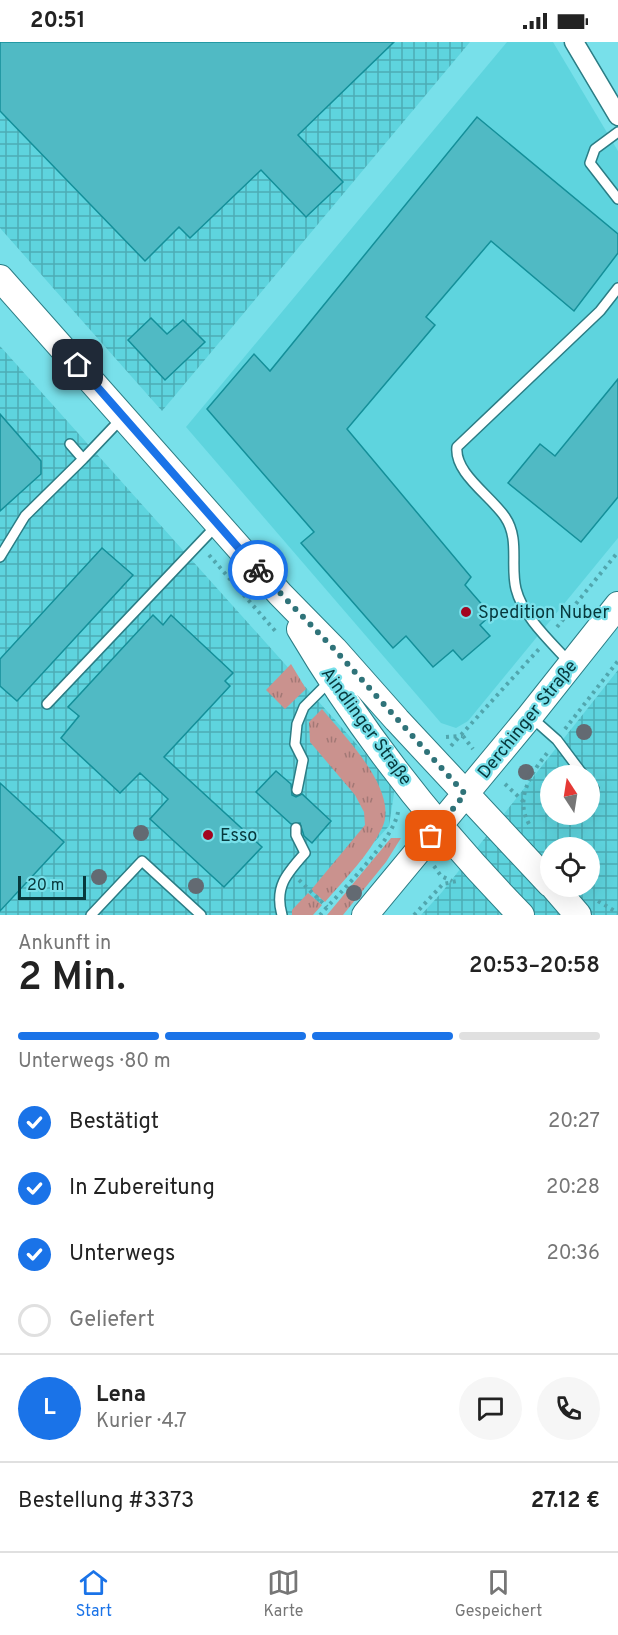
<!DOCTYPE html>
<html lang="de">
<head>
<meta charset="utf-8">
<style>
  body { margin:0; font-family:Overpass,sans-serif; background:#f6f6f6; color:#222; height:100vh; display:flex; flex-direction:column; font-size:22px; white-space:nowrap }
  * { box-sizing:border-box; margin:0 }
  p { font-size:20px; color:#767676 }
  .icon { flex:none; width:33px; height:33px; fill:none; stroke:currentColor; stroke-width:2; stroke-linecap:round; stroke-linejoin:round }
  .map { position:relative; height:873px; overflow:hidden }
  .details { display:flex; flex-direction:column; background:#fff; flex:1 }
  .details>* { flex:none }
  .needle { width:39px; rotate:348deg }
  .fabs { position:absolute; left:540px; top:723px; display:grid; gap:12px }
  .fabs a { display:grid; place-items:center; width:60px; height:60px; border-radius:50%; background:#fff; box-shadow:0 6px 24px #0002; font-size:30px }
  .scale { position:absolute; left:18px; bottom:15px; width:68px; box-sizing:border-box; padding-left:6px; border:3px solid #07383c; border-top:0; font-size:16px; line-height:21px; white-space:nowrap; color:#07383c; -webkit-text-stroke:4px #78e0ea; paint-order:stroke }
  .pin { position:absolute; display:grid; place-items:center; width:51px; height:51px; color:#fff; margin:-26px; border-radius:12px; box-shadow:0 3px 9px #0006 }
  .courier { position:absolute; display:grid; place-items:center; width:60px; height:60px; margin:-30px; border:4px solid #1a73e8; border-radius:50%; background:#fff; color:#222; box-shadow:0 2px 8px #0007 }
  .overview em { font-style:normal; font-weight:600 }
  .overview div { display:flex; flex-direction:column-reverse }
  .overview { display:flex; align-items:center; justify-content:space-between; height:102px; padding:0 18px }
  h1 { font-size:39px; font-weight:600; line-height:45px }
  .bar { display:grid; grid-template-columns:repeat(4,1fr); gap:9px 6px; align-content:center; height:72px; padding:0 18px }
  .bar i { height:8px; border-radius:4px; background:#e0e0e0 }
  .bar .current { background:#1a73e8 }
  .bar p { grid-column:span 4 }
  .line { display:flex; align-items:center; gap:15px; padding:0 18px; border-top:2px solid #e0e0e0 }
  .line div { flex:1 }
  .round { display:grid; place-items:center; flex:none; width:63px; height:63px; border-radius:32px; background:#f6f6f6 }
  ol { padding:0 18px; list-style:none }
  li { display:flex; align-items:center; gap:18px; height:66px }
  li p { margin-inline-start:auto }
  li .icon { padding:6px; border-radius:50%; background:#1a73e8; color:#fff; stroke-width:4 }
  li:last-child { color:#767676 }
  li i { width:33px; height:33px; border:3px solid #e0e0e0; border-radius:50% }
  .status { display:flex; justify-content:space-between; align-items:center; height:42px; padding:0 30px; background:#fff; direction:ltr }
  .status svg { height:16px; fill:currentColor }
  .menu { display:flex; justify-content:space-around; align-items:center; height:84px; border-top:2px solid #e0e0e0; background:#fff; font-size:16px; color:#767676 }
  .menu a { display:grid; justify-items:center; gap:3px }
  .menu .current { color:#1a73e8 }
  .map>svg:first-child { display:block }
</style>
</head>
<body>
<div class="status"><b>20:51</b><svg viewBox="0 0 49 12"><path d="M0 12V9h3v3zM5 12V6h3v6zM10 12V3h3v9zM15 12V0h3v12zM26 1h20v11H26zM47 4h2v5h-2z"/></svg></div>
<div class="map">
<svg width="618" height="873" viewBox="0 0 618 873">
  <defs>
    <pattern id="industrial-grid" width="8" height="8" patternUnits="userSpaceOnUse" patternTransform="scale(1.5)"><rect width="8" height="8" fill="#5ed4de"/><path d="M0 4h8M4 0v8" fill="none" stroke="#4cadb5"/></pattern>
    <pattern id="grass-tufts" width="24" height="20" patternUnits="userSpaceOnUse" patternTransform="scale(1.5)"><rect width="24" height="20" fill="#ca928e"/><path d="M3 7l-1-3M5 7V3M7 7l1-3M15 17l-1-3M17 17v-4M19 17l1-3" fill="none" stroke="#a27875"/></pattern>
  </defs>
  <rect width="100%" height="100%" fill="#78e0ea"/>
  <path fill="#5ed4de" d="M507,0H553L618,109V496L468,679L456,686L441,681L186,385Z"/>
  <path fill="url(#industrial-grid)" fill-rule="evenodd" d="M0,0H470L162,369L0,186Z
    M0,304L395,745L389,784L308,873H0Z
    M618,628V873H421L442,850ZM550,734H590V772H550ZM550,806H590V844H550Z"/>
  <path fill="url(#grass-tufts)" d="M291,622L306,647L285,667L266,648Z
    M322,667C344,694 400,749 382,786C369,813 345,837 325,860L311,848L365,783L364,770L355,753L310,700L309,680Z
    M391,796H401L386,820L343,873H327Z
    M308,851L322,863L313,873H292V868Z"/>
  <path fill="#50bac4" stroke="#148f99" stroke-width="1.5" d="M0,0H394L298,93L343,140L306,175L261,128L190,196L179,185L145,219L0,69Z
    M477,75L618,192V211L574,269L491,199L426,275L435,283L347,387L471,535L465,543L491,573L480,583L490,594L462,618L453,608L433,625L406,594L393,606L301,501L314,490L207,367L254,312L270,329Z
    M151,276L167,292L183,278L205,300L165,338L128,298Z
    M618,337V455L581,500L508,441L540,402L555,414Z
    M0,372L41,419V432L0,469Z
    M102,506L133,533L17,659L0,644V617Z
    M153,573L163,583L171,573L233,631L225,639L230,644L164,715L262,805L224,845L150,777L168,757L140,731L120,751L61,696L79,674L68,665Z
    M276,729L291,742L292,753L296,755L302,752L331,779L312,801L304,794L300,781L291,782L256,750Z
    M0,741L64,800L0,869Z"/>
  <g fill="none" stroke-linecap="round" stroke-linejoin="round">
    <defs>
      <path id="lane" d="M618,90L595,107L590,121L618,157
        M70,402L83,417L122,376
        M0,515L25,474L83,417
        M570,621C551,600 523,575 516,547C510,523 520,497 505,475C491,454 454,431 457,405L600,269L618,246
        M47,662L217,483
        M531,675L557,698L584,734
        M590,741L594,747
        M297,748L303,718L295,702L297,682L304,665L330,639
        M91,873L142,819L201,873
        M282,873C274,845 287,831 305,811L296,793V786"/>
      <path id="street" d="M574,0L618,74"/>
      <path id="secondary" d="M0,236L280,552L334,607L397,678L550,842
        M300,587C361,690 437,787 521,873
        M553,844L578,873
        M365,873L530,674L618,563"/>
    </defs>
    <use href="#lane" stroke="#2b7d85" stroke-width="12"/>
    <use href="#street" stroke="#2b7d85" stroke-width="21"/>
    <use href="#secondary" stroke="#2b7d85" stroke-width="28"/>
    <path stroke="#51a6ae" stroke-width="4" stroke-dasharray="3 4.5" stroke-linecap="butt" d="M209,513L277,591
      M557,585L618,510
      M565,687L618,619
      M463,694L473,707
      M446,695L462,694
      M451,704L539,607
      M505,742L523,759
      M529,782C514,756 532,730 548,710
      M434,824L441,834L452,839
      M299,838L327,865
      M598,859L618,871
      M320,873C341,849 393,799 398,770
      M414,873L443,842L457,839"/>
    <use href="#lane" stroke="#fff" stroke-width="9"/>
    <use href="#street" stroke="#fff" stroke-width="18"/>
    <use href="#secondary" stroke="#fff" stroke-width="26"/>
  </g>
  <g fill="#636a72">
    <circle cx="584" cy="690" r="8"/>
    <circle cx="526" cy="730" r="8"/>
    <circle cx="141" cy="791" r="8"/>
    <circle cx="99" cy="835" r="8"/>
    <circle cx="196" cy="844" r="8"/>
    <circle cx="354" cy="851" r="8"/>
  </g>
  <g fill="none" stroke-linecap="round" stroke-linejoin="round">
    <path stroke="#2f7379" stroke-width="6" stroke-dasharray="0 10.8" d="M258,528L334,607L465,752L431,794"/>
    <path stroke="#1a73e8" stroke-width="8" d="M78,323L258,528"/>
  </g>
  <g fill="#a3051f" stroke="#78e0ea" stroke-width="2">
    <circle cx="466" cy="570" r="6"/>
    <circle cx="208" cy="793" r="6"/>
  </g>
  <g text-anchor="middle" stroke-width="4.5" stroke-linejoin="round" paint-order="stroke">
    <g font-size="18" fill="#07383c" stroke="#78e0ea" text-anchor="start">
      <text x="478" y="576">Spedition Nuber</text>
      <text x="220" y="799">Esso</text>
    </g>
    <g font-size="18" fill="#07383c" stroke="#78e0ea">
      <text transform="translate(527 677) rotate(-51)" y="6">Derchinger Straße</text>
      <text transform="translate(367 684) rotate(54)" y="6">Aindlinger Straße</text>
    </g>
  </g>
</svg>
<div class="fabs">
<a><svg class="needle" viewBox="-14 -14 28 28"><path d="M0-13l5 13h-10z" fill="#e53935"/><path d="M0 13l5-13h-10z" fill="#767676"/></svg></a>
<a><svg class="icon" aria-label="locate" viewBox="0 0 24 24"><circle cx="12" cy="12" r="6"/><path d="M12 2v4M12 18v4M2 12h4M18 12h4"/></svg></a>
</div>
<div class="scale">20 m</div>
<div class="pin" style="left:431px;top:794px;background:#ea580c"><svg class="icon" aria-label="bag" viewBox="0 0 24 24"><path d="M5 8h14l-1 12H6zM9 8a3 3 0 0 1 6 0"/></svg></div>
<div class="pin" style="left:78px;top:323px;background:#1f2937"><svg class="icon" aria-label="home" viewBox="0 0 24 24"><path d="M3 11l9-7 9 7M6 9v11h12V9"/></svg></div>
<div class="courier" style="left:258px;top:528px"><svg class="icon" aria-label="bike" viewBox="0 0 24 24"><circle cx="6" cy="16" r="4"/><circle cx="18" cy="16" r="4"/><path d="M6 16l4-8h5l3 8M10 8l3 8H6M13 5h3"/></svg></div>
</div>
<section class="details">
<div class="overview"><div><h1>2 Min.</h1><p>Ankunft in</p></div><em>20:53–20:58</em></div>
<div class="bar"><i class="current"></i><i class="current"></i><i class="current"></i><i></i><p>Unterwegs · 80 m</p></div>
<ol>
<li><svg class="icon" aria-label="check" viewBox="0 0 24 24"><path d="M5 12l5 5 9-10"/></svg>Bestätigt<p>20:27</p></li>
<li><svg class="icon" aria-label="check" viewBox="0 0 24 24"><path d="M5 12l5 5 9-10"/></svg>In Zubereitung<p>20:28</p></li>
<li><svg class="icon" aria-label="check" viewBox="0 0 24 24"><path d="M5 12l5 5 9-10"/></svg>Unterwegs<p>20:36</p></li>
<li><i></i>Geliefert</li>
</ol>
<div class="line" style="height:108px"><b class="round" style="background:#1a73e8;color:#fff">L</b><div><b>Lena</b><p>Kurier · 4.7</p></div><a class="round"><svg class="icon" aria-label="chat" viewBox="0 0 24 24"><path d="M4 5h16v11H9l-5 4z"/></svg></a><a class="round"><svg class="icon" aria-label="phone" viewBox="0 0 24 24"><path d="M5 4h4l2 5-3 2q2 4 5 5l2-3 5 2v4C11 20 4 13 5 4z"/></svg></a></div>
<div class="line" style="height:78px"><div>Bestellung #3373</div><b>27.12 €</b></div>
</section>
<nav class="menu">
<a class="current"><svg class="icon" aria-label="home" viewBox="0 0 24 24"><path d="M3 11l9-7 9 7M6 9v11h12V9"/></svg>Start</a>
<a><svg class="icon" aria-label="map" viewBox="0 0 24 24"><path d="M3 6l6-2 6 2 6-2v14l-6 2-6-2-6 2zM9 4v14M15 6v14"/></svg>Karte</a>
<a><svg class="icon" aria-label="saved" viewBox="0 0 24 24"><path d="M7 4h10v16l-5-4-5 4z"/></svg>Gespeichert</a>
</nav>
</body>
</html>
